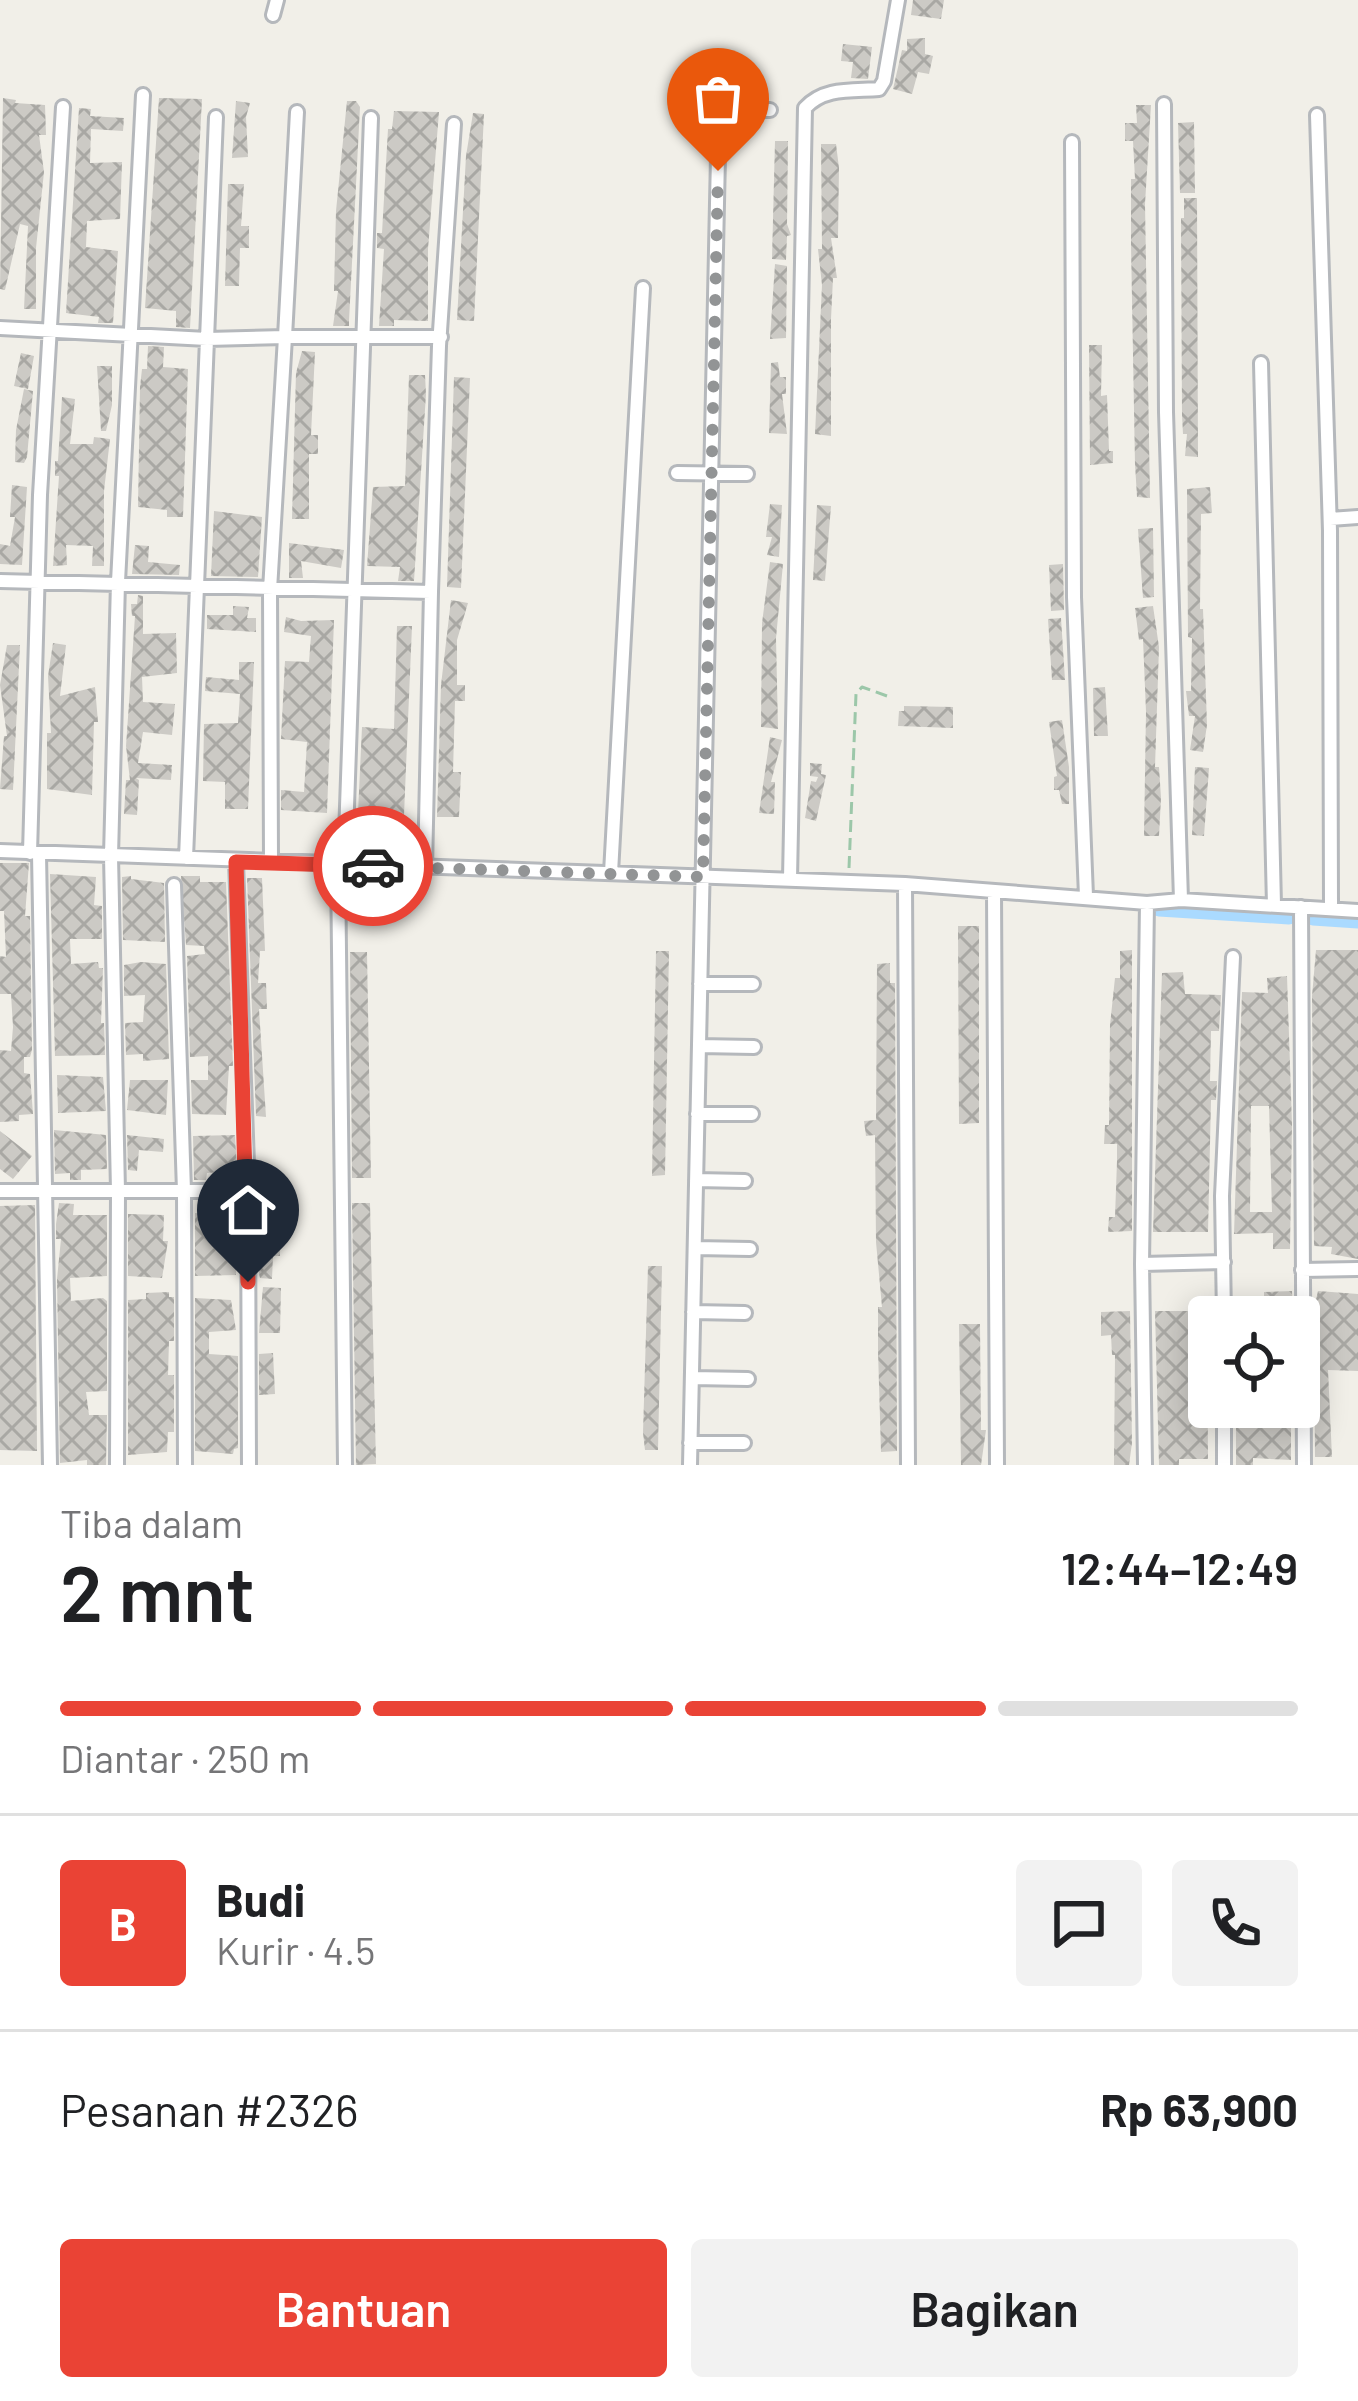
<!DOCTYPE html>
<html lang="id">
<head>
<meta charset="utf-8">
<style>
  body { margin:0; font-family:Barlow,sans-serif; background:#f2f2f2; color:#202124; height:100vh; display:flex; flex-direction:column; font-size:45px; white-space:nowrap }
  * { box-sizing:border-box; margin:0 }
  p { font-size:39px; color:#757577 }
  .icon { flex:none; width:66px; height:66px; fill:none; stroke:currentColor; stroke-width:2; stroke-linecap:round; stroke-linejoin:round }
  .map { position:relative; height:1465px; overflow:hidden }
  .panel { display:flex; flex-direction:column; background:#fff; flex:1 }
  .panel>* { flex:none }
  .buttons { position:absolute; left:1188px; top:1296px; display:grid; gap:24px }
  .buttons a { display:grid; place-items:center; width:132px; height:132px; border-radius:12px; background:#fff; box-shadow:0 6px 30px #0003; font-size:60px }
  .pin { position:absolute; display:grid; place-items:center; width:102px; height:102px; color:#fff; margin:-123px -51px; border-radius:50% 50% 50% 0; rotate:-45deg; box-shadow:0 0 12px #0007 }
  .pin .icon { rotate:45deg }
  .courier { position:absolute; display:grid; place-items:center; width:120px; height:120px; margin:-60px; border:9px solid #ea4335; border-radius:50%; background:#fff; color:#222; box-shadow:0 3px 15px #0007 }
  .summary em { font-style:normal; font-weight:600 }
  .summary div { display:flex; flex-direction:column-reverse }
  .summary { display:flex; align-items:center; justify-content:space-between; height:204px; padding:0 60px }
  h1 { font-size:78px; font-weight:600; line-height:90px }
  .bar { display:grid; grid-template-columns:repeat(4,1fr); gap:18px 12px; align-content:center; height:144px; padding:0 60px }
  .bar i { height:15px; border-radius:9px; background:#e0e0e0 }
  .bar .on { background:#ea4335 }
  .bar p { grid-column:span 4 }
  .line { display:flex; align-items:center; gap:30px; padding:0 60px; border-top:3px solid #e0e0e0 }
  .line div { flex:1 }
  .round { display:grid; place-items:center; flex:none; width:126px; height:126px; border-radius:12px; background:#f2f2f2 }
  .button { display:flex; gap:24px; margin-top:auto; padding:24px 60px }
  .button a { flex:1; height:138px; border-radius:12px; background:#ea4335; color:#fff; font-size:48px; font-weight:600; line-height:138px; text-align:center }
  .button a+a { background:#f2f2f2; color:#202124 }
  .map>svg:first-child { display:block }
</style>
</head>
<body>
<div class="map">
<svg width="1358" height="1465" viewBox="0 0 1358 1465">
  <defs>
    <pattern id="building-cross-hatch" width="8" height="8" patternUnits="userSpaceOnUse" patternTransform="scale(3)"><rect width="8" height="8" fill="#cccac5"/><path d="M0 0l8 8M0 8l8-8" fill="none" stroke="#a9a8a4"/></pattern>
  </defs>
  <rect width="100%" height="100%" fill="#f1efe8"/>
  <g fill="none" stroke-linecap="round" stroke-linejoin="round">
    <path stroke="#aadaff" stroke-width="15" d="M1159,909L1289,917
      M1313,918L1358,921"/>
  </g>
  <path fill="url(#building-cross-hatch)" fill-rule="evenodd" d="M913,0H944L941,19L911,15Z
    M925,38V54L933,56L929,74L918,72L912,94L893,89L902,50L907,51V39Z
    M843,44L872,47L868,79L851,78L853,62L841,61Z
    M3,98L16,100L15,103L45,105L46,135H39L44,172L36,248V309H24L28,226L20,224L5,290L0,289Z
    M159,98L202,99L190,328L176,327V311L145,308Z
    M236,101L250,103L246,117L248,157L232,158Z
    M347,101H356L360,107L349,321V326H333L338,291H334L336,211Z
    M1136,105H1151L1145,204L1150,498L1137,497L1135,464L1131,245V179H1135L1133,141H1125V123H1137Z
    M79,108L91,109L90,116L124,118L123,131L91,129L90,163L122,162L120,219L87,221L86,247L118,251L113,323H98L99,317L66,313Z
    M394,111L439,112L428,249V321L394,320V326H379L384,249L377,248V233H382L388,129H392Z
    M473,113L484,114L474,321L457,320L466,156Z
    M1194,122L1195,193H1180L1178,123Z
    M775,141H788L787,224L791,235L787,236L786,260L772,259Z
    M821,144H836L839,168L838,238H831L837,278H833L831,319V436L815,434L822,285L818,249H822Z
    M228,184H244L241,226H249V248H240L239,286H225Z
    M1184,198H1197L1198,457L1185,456L1187,434H1183L1182,415L1181,218H1184Z
    M775,264L787,266L786,338L770,339Z
    M1089,345H1102L1101,396L1107,395L1109,451H1113V463L1090,465Z
    M148,346L164,347L163,367L188,369L183,517H167V510L138,507L140,387L142,369H147Z
    M302,351L315,352L311,435H318V454H309V519H292L296,373Z
    M21,353L34,356L28,389L14,386Z
    M778,362L780,377H786V394H782L787,434L769,433L771,363Z
    M97,366H112V405L106,431H101Z
    M409,375H425L426,394L414,581H398L400,567L367,566L373,487L405,486Z
    M454,377L470,378L461,588L447,587Z
    M24,389L33,391L27,457L24,463L15,462L16,430Z
    M62,397L75,399L70,444H93L94,437L110,439L104,491V566H92L93,546L66,545L67,565L53,566L59,476H55V461H58Z
    M12,485L27,487L22,565L0,564V544L10,546L15,517H10Z
    M1210,487L1212,513L1201,514L1200,609H1203L1207,725L1203,752L1190,750L1195,716H1189L1186,691H1191L1192,638L1188,637L1187,489Z
    M770,504L782,505L779,557L767,555L772,537H766Z
    M817,505L831,506L825,581L813,580Z
    M214,511L262,517L258,577L211,576Z
    M1153,528L1154,597L1143,598L1138,529Z
    M289,543L344,550L341,568L301,561L303,578H289Z
    M135,545L149,546L148,562L180,565L179,575L132,574Z
    M770,562L783,564L776,638L778,729L761,727L762,623Z
    M1063,564L1064,610L1051,611L1049,565Z
    M138,595L143,596V634L176,633L177,673L142,677L143,702L175,704L172,735L143,732L138,763L172,765L171,780L136,778L139,780L137,815L124,814L126,780H130L126,746L135,616H132L131,604H137Z
    M451,600L468,603L457,640V685H465V701H455L453,772H461L459,817H437L441,685Z
    M233,606L249,607L247,618H256V632L207,629V615H233Z
    M1153,606L1159,647L1155,767H1159L1161,798L1159,836H1144L1146,712L1143,639L1139,640L1135,608Z
    M286,617L301,621L334,620L327,813L281,810V790L304,792L307,742L281,739L285,661L309,662L311,636L284,632Z
    M1061,618L1065,680H1052L1048,619Z
    M397,626H412L404,815L358,813L362,727L394,729Z
    M53,643L66,645L60,696L95,687L98,722H94L92,795L47,789V733H51L48,676Z
    M7,645H20L13,790L0,789L4,736H7L0,685Z
    M239,662H254L248,809H225V782L203,781L204,724L238,723L240,694L205,691L206,677L239,680Z
    M1105,687L1108,736H1094L1093,688Z
    M904,706L953,707V728L898,726L899,711H904Z
    M1062,720L1069,767V804H1062L1059,790H1054V777L1057,776L1049,722Z
    M770,737L782,740L771,782H775L774,814L759,813Z
    M810,763L822,764L821,774L826,775L816,821L805,818L811,781L816,782L818,777L810,776Z
    M1195,767L1209,768L1204,836L1192,835Z
    M0,863H29L25,916H30L32,1050L30,1057H24V1073L30,1074L33,1114L19,1115V1121L0,1122V1050L11,1051L13,1027L11,994H0V956L6,957L4,911H0Z
    M50,874L96,877L94,905L102,906V939H70L71,964L98,962L99,968H103L101,1023H104L105,1055L55,1056Z
    M131,876V879L164,883L165,942L123,940L122,877Z
    M181,876H200V882H226L233,1066H229L226,1115L192,1114L191,1080H208V1056L190,1057L187,956L205,954L204,946L186,945Z
    M247,878H262L265,951H260L258,983H266L267,1009H259L266,1117L256,1116Z
    M958,926H979V1123L959,1124Z
    M1132,950V1231L1108,1232L1109,1217H1115L1117,1161V1144H1104L1105,1125H1109L1110,1025L1115,978H1120V951Z
    M1316,950H1358V1259L1331,1254L1332,1247L1314,1246L1312,996Z
    M656,951H669L665,1175L652,1176Z
    M350,952H367L371,1178H352Z
    M141,962L166,964L169,1059L143,1061V1054L126,1055L125,1023L143,1022L145,995L124,996V965Z
    M890,963V983H895L897,1451L881,1452L878,1351V1307H882L876,1242L875,1135L866,1136L864,1121L876,1120L877,964Z
    M1183,972L1185,994L1221,995L1219,1031H1211L1210,1081H1217L1216,1100H1211L1208,1232H1153L1162,973Z
    M1287,976L1292,1124L1290,1249H1273V1233L1234,1234L1242,992L1268,993L1267,978ZM1251,1106H1269L1272,1212H1250Z
    M57,1075L103,1077L106,1111L58,1113Z
    M130,1080H168L166,1115L127,1110Z
    M54,1130L106,1135L107,1169L81,1170V1180H70V1173L55,1174Z
    M0,1131L32,1156L13,1179L0,1169Z
    M127,1135L164,1139L163,1152L139,1150L137,1171L128,1170Z
    M235,1135L237,1171L207,1173L206,1180H194L193,1136Z
    M259,1201H274V1241H280V1256H273L272,1279L260,1278L259,1274Z
    M59,1203L74,1204L73,1215H107V1276L70,1278L71,1301L103,1298L107,1301V1391L86,1392L89,1415H107L106,1465H87V1460L60,1463L57,1279L61,1239H56V1224Z
    M352,1203H370L376,1464L356,1465Z
    M35,1205L37,1451L0,1450V1206Z
    M195,1213L238,1216L236,1275L195,1276Z
    M128,1214L164,1215L163,1241H168L162,1278L128,1276Z
    M648,1266H662L658,1450H645L643,1433Z
    M263,1287L281,1288L280,1333H259Z
    M1292,1291L1293,1317H1264V1292Z
    M1318,1291L1358,1294V1371L1328,1370L1332,1457H1315L1314,1308Z
    M169,1292V1297H174V1341H169L168,1375H174V1432H168L167,1452L128,1455V1300L146,1299V1293Z
    M195,1298L231,1300L236,1330L209,1332V1354L238,1356V1448L234,1449L233,1454L195,1451Z
    M1130,1311L1132,1443L1129,1465H1114L1115,1355H1112L1111,1335L1101,1336V1312Z
    M1155,1311H1207L1208,1459H1179V1465H1159Z
    M959,1324H980L981,1430H986L981,1465H961Z
    M273,1353L275,1394L259,1395V1354Z
    M1236,1407H1291V1460L1253,1458V1465H1236Z"/>
  <g fill="none" stroke-linecap="round" stroke-linejoin="round">
    <defs>
      <path id="street" d="M273,15L277,0
        M1317,115L1330,531L1331,909
        M1072,142L1074,597L1086,896
        M0,328L207,339L285,337L297,112
        M1261,363L1274,905
        M677,473L747,474
        M1330,519L1358,517
        M0,581L431,592L439,346L454,124
        M0,851L905,884L1147,903L1181,900L1166,412L1164,104
        M30,853L40,495L63,107
        M39,854L50,1465
        M186,858L216,117
        M271,861L270,590L285,337H441
        M236,862L248,1191L249,1465
        M345,864L371,118
        M338,865L345,1465
        M425,869L431,592
        M611,873L643,288
        M790,879L805,108C824,87 852,91 879,89L884,81L898,0
        M905,884L908,1465
        M174,885L184,1191L185,1465
        M994,891L997,1465
        M1181,900L1358,911
        M1301,907L1304,1465
        M700,984H753
        M699,1046L754,1047
        M697,1114H752
        M696,1180L745,1181
        M0,1191H248
        M695,1248L750,1249
        M1142,1264L1224,1262
        M1302,1270L1358,1269
        M693,1312L745,1313
        M1224,1317L1222,1196L1233,957
        M692,1378L748,1379
        M1224,1407V1465
        M690,1443H744
        M117,1465L118,1191L111,856L118,582L143,95
        M690,1465L719,110H770
        M1145,1465L1142,1264L1147,903"/>
    </defs>
    <use href="#street" stroke="#b5b8bc" stroke-width="18"/>
    <path stroke="#9cc7a9" stroke-width="3" stroke-dasharray="12 6" stroke-linecap="butt" d="M849,868L856,694L862,687L887,696"/>
    <use href="#street" stroke="#fff" stroke-width="12"/>
  </g>
  <g fill="none" stroke-linecap="round" stroke-linejoin="round">
    <path stroke="#929495" stroke-width="12" stroke-dasharray="0 21.6" d="M373,866L703,877L718,171"/>
    <path stroke="#ea4335" stroke-width="15" d="M248,1282L236,862L373,866"/>
  </g>
</svg>
<div class="buttons">
<a><svg class="icon" aria-label="locate" viewBox="0 0 24 24"><circle cx="12" cy="12" r="6"/><path d="M12 2v4M12 18v4M2 12h4M18 12h4"/></svg></a>
</div>
<div class="pin" style="left:718px;top:171px;background:#ea580c"><svg class="icon" aria-label="bag" viewBox="0 0 24 24"><path d="M5 8h14l-1 12H6zM9 8a3 3 0 0 1 6 0"/></svg></div>
<div class="pin" style="left:248px;top:1282px;background:#1f2937"><svg class="icon" aria-label="home" viewBox="0 0 24 24"><path d="M3 11l9-7 9 7M6 9v11h12V9"/></svg></div>
<div class="courier" style="left:373px;top:866px"><svg class="icon" aria-label="car" viewBox="0 0 24 24"><path d="M5 17H2v-5l4-1 3-4h7l3 4 3 1v5h-3M9 17h6M6 11h13"/><circle cx="7" cy="17" r="2"/><circle cx="17" cy="17" r="2"/></svg></div>
</div>
<section class="panel">
<div class="summary"><div><h1>2 mnt</h1><p>Tiba dalam</p></div><em>12:44–12:49</em></div>
<div class="bar"><i class="on"></i><i class="on"></i><i class="on"></i><i></i><p>Diantar · 250 m</p></div>
<div class="line" style="height:216px"><b class="round" style="background:#ea4335;color:#fff">B</b><div><b>Budi</b><p>Kurir · 4.5</p></div><a class="round"><svg class="icon" aria-label="chat" viewBox="0 0 24 24"><path d="M4 5h16v11H9l-5 4z"/></svg></a><a class="round"><svg class="icon" aria-label="phone" viewBox="0 0 24 24"><path d="M5 4h4l2 5-3 2q2 4 5 5l2-3 5 2v4C11 20 4 13 5 4z"/></svg></a></div>
<div class="line" style="height:156px"><div>Pesanan #2326</div><b>Rp 63,900</b></div>
<div class="button"><a>Bantuan</a><a>Bagikan</a></div>
</section>
</body>
</html>
